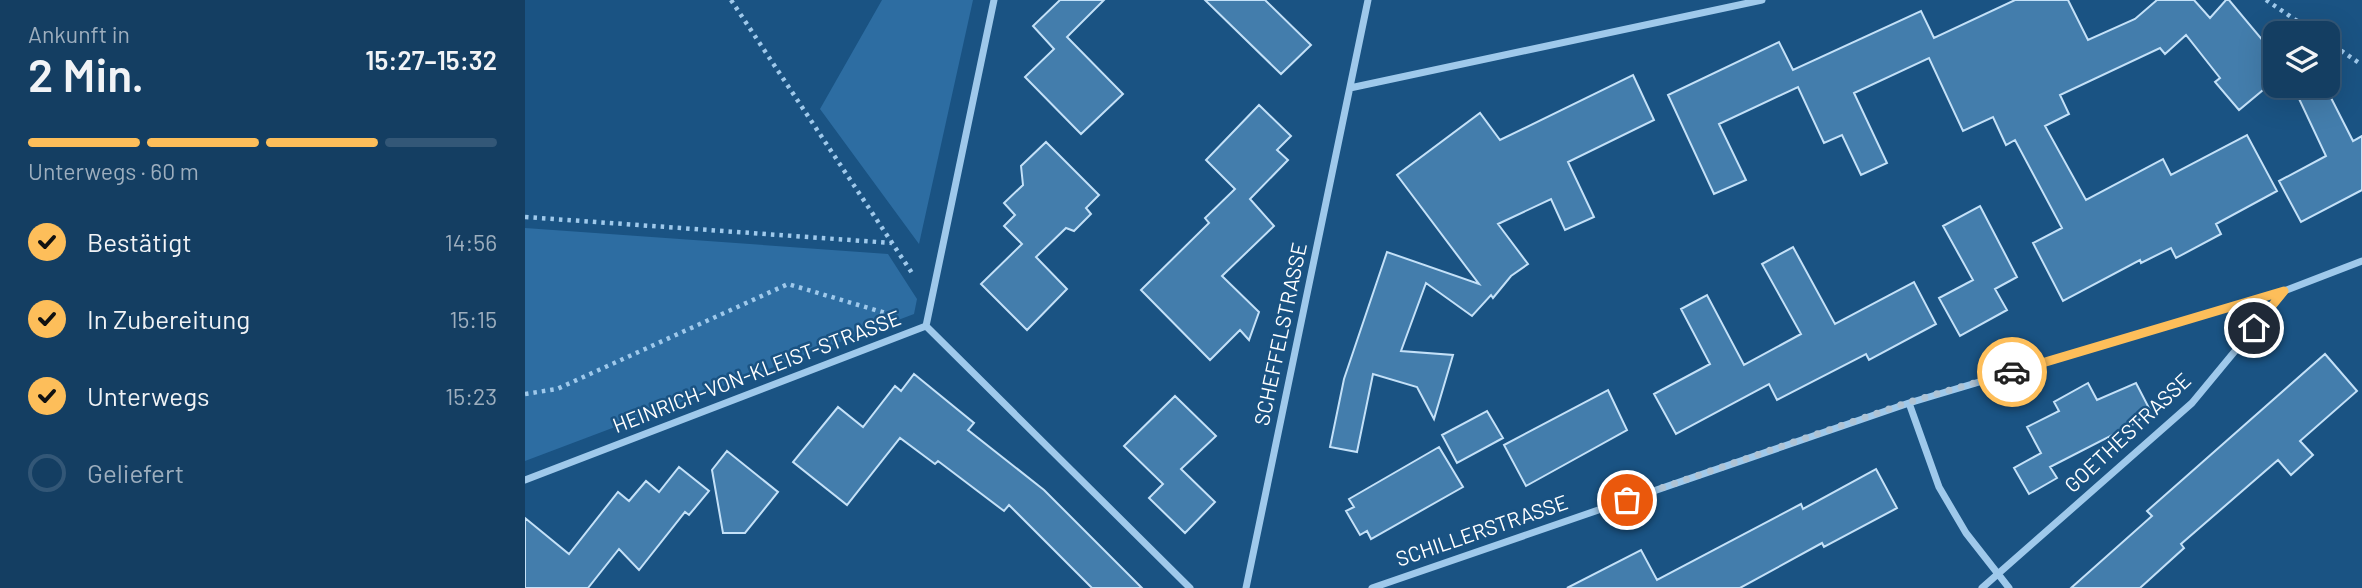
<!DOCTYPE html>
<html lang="de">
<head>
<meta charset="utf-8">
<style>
  body { margin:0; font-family:Barlow,sans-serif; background:#1d4568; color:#f1f3f6; height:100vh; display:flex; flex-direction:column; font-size:26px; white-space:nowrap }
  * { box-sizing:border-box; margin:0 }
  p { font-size:23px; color:#9daebe }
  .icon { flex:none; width:38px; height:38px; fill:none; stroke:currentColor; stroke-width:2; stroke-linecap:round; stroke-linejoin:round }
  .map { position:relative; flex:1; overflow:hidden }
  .panel { display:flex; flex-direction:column; background:#143e62; width:525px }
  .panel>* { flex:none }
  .controls { position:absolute; left:1738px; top:21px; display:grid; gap:14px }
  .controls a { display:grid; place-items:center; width:77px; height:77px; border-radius:14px; background:#143e62; box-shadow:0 7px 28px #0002,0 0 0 2px #335777; font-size:35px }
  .pin { position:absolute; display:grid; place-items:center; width:60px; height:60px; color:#fff; margin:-30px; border:4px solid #fff; border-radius:50%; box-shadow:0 2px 7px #0007 }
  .courier { position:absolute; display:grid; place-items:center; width:70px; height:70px; margin:-35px; border:5px solid #fdbe5a; border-radius:50%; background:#fff; color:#222; box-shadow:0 2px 9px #0007 }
  .head em { font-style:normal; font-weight:600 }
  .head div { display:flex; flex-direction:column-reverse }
  .head { display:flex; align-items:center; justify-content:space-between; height:119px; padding:0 28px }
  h1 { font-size:46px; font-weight:600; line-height:52px }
  .bar { display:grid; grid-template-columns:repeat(4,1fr); gap:10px 7px; align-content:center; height:84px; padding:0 28px }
  .bar i { height:9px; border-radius:5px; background:#335777 }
  .bar .on { background:#fdbe5a }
  .bar p { grid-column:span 4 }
  ol { padding:0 28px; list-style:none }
  li { display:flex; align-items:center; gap:21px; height:77px }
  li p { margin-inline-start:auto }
  li .icon { padding:7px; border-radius:50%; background:#fdbe5a; color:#111; stroke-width:4 }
  li:last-child { color:#9daebe }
  li i { width:38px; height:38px; border:4px solid #335777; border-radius:50% }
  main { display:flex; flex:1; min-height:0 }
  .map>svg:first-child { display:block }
</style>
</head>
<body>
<main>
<section class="panel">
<div class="head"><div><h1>2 Min.</h1><p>Ankunft in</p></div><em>15:27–15:32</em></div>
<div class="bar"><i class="on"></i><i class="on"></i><i class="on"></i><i></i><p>Unterwegs · 60 m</p></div>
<ol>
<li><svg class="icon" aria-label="check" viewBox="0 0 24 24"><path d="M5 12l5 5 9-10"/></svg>Bestätigt<p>14:56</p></li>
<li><svg class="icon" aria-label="check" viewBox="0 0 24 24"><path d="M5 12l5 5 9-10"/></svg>In Zubereitung<p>15:15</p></li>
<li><svg class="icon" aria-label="check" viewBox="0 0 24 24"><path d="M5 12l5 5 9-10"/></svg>Unterwegs<p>15:23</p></li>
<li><i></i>Geliefert</li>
</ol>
</section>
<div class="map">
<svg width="1837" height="588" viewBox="0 0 1837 588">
  <rect width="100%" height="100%" fill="#1a5383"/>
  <path fill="#2d6da2" d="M357,0H448L394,244L295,109Z
    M0,228L363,254L392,299L389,314L0,461Z"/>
  <path fill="#437dac" stroke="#c4e1f8" stroke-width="2" d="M535,0H579L542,37L598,94L556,134L500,77L529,49L508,26Z
    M680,0H740L786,45L756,74Z
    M1490,0H1543L1563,40L1610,19L1632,0H1669L1685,18L1701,0H1704L1750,55V80L1714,110L1690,82L1695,78L1661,35L1640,54L1635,48L1535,95L1544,114L1520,126L1561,200L1638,159L1646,175L1722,135L1752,191L1691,224L1696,234L1651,258L1646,248L1616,263L1615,260L1538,301L1508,243L1537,228L1490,140L1481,145L1468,117L1438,131L1404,58L1329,93L1362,163L1336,175L1317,135L1299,143L1273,87L1194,124L1221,180L1189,194L1143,95L1254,42L1268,70L1396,11L1409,38Z
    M1108,75L1129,120L1043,162L1069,217L1040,230L1026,199L973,224L1003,264L986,276L968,298L966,295L947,316L901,283L876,351L928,355L909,419L892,387L848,374L832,452L805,447L819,379L862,252L954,284L872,175L955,113L975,140Z
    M1768,86H1800L1828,141L1837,136V190L1776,222L1754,181L1801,156Z
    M734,105L766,136L752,150L763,160L725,199L749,226L697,276L734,312L724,340L715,330L685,360L616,290L684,223L680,218L710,189L681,160Z
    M521,142L574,195L561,208L566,214L549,231L541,228L511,257L542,289L502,330L456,284L497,244L479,226L490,215L479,203L498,185L496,166Z
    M1455,206L1492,277L1470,289L1482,310L1435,336L1414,298L1448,280L1418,226Z
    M1268,247L1310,324L1389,282L1411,324L1344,360L1341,354L1252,400L1244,384L1151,434L1129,394L1185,364L1156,309L1182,295L1219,365L1276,334L1237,264Z
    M1800,354L1832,391L1775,441L1788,455L1766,475L1753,460L1656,544L1659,548L1615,588H1546L1627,516L1622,511Z
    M389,374L449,423L443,430L519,490L617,588H567L484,505L479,511L413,461L410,464L375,438L322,505L268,462L313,407L338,427L370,386L376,391Z
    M1563,383L1572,400L1611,383L1625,410L1611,423L1525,467L1532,478L1504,494L1489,468L1516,453L1502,427L1534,411L1529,402Z
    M1083,390L1102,430L1001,486L979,445Z
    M650,396L691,436L656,469L690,502L660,533L624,498L638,484L599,446Z
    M962,411L978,438L932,463L917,435Z
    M914,447L938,487L846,539L842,531L835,535L821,511L829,507L824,499Z
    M202,451L253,492L220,533H198L187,470Z
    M154,467L184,491L164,515L160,512L114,570L94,549L63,588H0V518L44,554L93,492L104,501L121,481L134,492Z
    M1351,469L1372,508L1299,547L1297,543L1215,588H1042L1116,550L1132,580L1276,504L1278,509Z"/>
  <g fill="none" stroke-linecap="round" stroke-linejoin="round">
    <path stroke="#9fc9eb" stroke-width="4.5" stroke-dasharray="3.5 5" stroke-linecap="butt" d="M206,0L389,276
      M1741,0L1790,33
      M1802,41L1837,65
      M0,217L367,243
      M0,394L32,389L263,284L367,315"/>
    <path stroke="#9fc9eb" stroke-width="7" d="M825,88L1237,0
      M401,326L665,588
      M1384,403L1414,487L1441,533L1484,588
      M0,480L401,326L469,0
      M721,588L843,0
      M847,588L1384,403L1759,291L1837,261
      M1457,588L1667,403L1758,293"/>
  </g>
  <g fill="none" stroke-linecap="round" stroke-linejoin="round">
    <path stroke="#afc3d4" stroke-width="7" stroke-dasharray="0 12.6" d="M1102,500L1384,402L1487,372"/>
    <path stroke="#fdbe5a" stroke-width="9" d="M1487,372L1759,291L1729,328"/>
  </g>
  <g text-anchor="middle" stroke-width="5" stroke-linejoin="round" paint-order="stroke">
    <g font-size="21" fill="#fff" stroke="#1a5383">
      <text transform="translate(756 334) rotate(-78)" y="7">SCHEFFELSTRASSE</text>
      <text transform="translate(232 372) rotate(-21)" y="7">HEINRICH-VON-KLEIST-STRASSE</text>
      <text transform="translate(1603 433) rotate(-43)" y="7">GOETHESTRASSE</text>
      <text transform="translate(957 531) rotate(-19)" y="7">SCHILLERSTRASSE</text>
    </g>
  </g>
</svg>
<div class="controls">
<a><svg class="icon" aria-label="layers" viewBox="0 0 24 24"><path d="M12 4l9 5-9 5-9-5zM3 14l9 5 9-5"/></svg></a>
</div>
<div class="pin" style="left:1102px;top:500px;background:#ea580c"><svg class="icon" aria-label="bag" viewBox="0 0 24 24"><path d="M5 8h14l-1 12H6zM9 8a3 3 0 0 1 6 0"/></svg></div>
<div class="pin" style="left:1729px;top:328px;background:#1f2937"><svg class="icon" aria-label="home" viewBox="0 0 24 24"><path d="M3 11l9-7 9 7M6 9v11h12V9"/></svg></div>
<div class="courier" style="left:1487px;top:372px"><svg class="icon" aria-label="car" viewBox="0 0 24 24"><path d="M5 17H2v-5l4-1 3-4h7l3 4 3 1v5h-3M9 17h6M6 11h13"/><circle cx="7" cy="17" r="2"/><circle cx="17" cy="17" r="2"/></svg></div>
</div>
</main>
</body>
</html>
